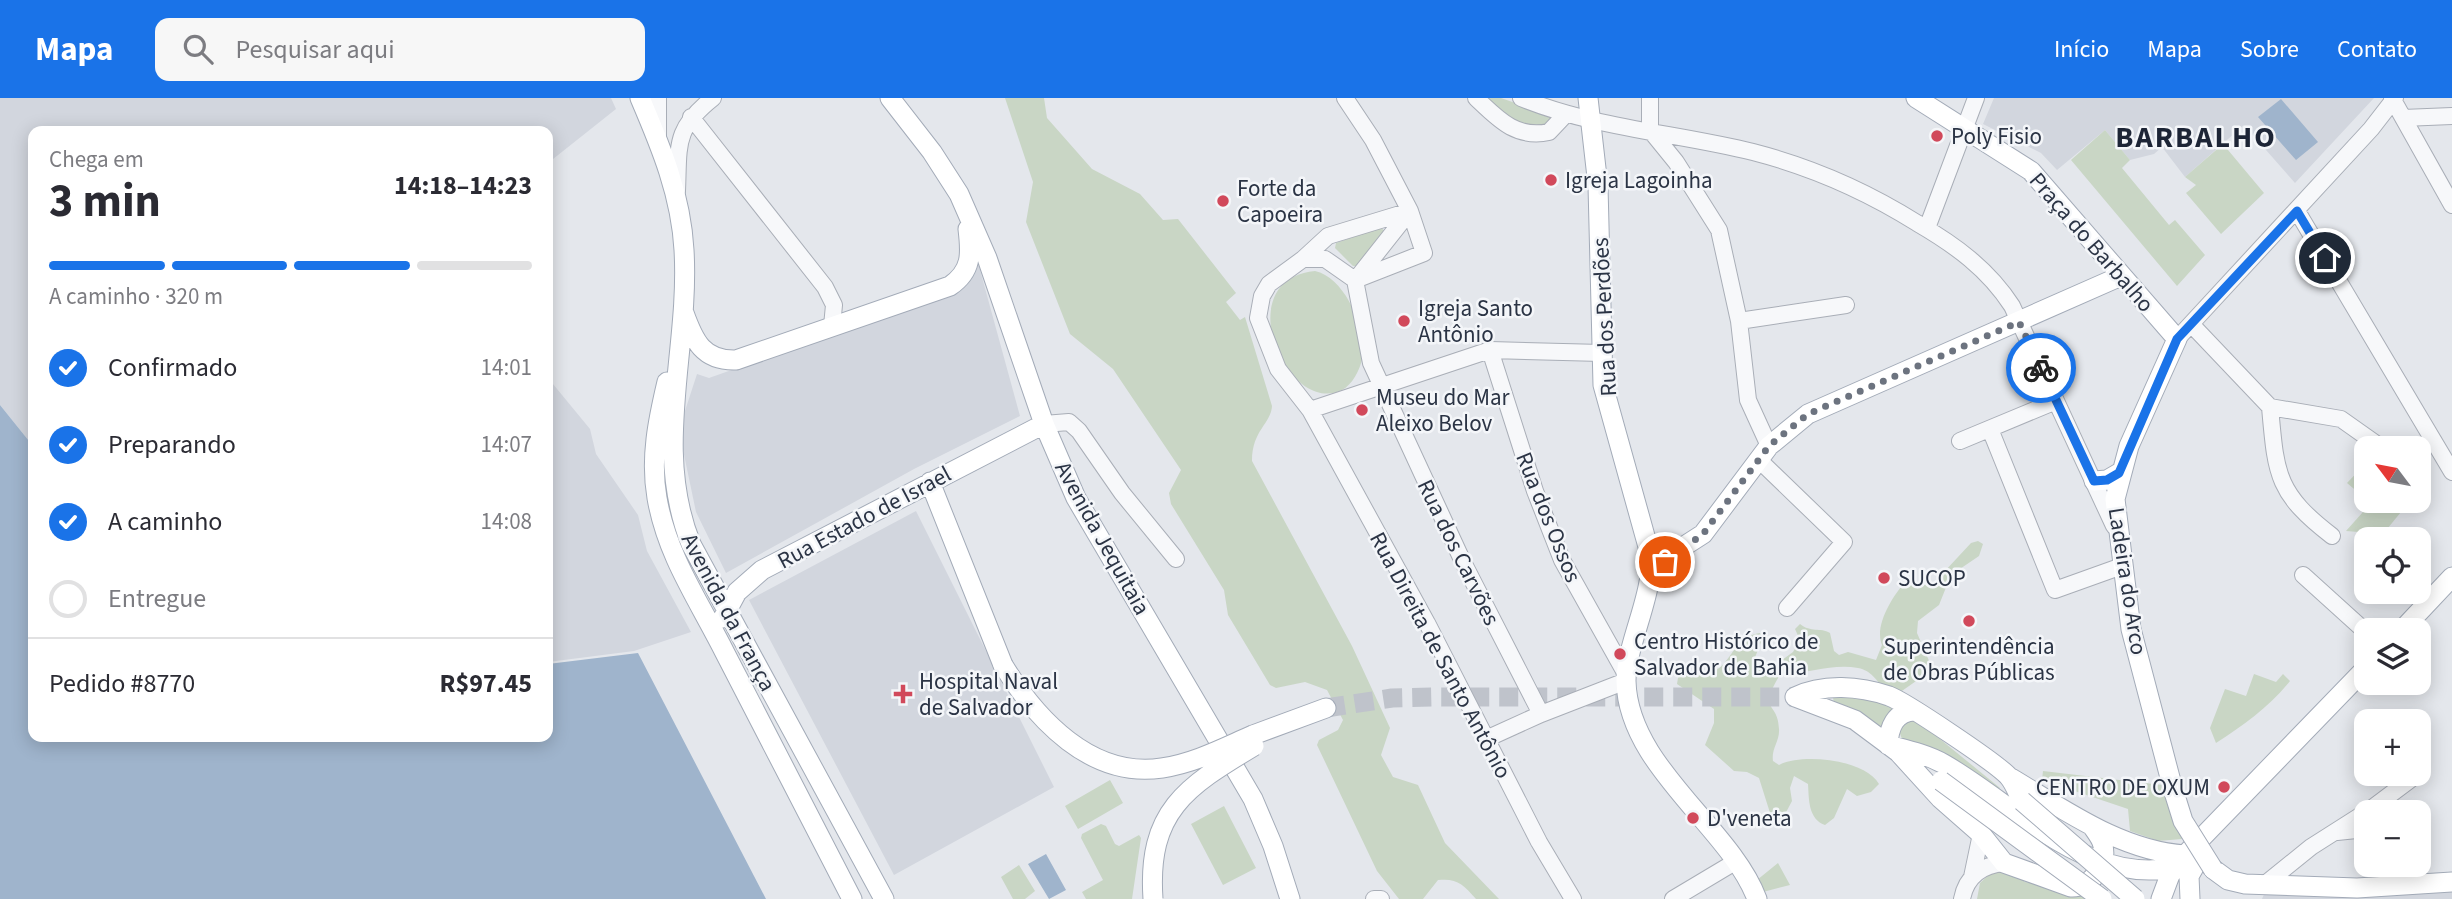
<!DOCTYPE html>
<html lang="pt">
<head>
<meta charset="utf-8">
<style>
  body { margin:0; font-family:"Source Sans 3",sans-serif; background:#f7f7f7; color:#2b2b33; height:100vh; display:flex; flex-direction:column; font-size:26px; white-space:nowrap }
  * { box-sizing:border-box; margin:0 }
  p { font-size:23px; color:#7c7c81 }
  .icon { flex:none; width:38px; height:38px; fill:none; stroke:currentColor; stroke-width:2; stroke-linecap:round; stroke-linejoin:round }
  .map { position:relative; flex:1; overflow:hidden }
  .side { position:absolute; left:28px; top:28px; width:525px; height:616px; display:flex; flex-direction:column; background:#fff; border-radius:14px; box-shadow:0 4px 18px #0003 }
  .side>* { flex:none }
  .needle { width:46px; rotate:302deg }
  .buttons { position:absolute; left:2354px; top:338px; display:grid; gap:14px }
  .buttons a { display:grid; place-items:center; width:77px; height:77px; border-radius:14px; background:#fff; box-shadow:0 4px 18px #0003; font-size:35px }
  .pin { position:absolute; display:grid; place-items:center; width:60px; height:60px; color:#fff; margin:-30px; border:4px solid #fff; border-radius:50%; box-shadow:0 2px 7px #0007 }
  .courier { position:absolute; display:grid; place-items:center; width:70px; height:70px; margin:-35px; border:5px solid #1a73e8; border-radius:50%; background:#fff; color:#222; box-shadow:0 2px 9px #0007 }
  .headline em { font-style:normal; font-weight:700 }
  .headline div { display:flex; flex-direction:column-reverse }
  .headline { display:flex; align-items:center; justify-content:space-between; height:119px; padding:0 21px }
  h1 { font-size:46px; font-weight:700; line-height:52px }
  .bar { display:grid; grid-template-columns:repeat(4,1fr); gap:10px 7px; align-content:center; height:84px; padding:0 21px }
  .bar i { height:9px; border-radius:5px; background:#e1e1e2 }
  .bar .selected { background:#1a73e8 }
  .bar p { grid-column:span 4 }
  .line { display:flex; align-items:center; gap:18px; padding:0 21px; border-top:2px solid #e1e1e2 }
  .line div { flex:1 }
  ol { padding:0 21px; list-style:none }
  li { display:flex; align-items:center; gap:21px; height:77px }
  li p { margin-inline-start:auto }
  li .icon { padding:7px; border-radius:50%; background:#1a73e8; color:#fff; stroke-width:4 }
  li:last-child { color:#7c7c81 }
  li i { width:38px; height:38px; border:4px solid #e1e1e2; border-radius:50% }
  header { display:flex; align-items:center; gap:42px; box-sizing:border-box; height:98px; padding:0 35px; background:#1a73e8; color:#fff }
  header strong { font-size:33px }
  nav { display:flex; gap:38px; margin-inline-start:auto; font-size:24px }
  .search { width:490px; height:63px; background:#f7f7f7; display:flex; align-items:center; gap:18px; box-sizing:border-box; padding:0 24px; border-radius:14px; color:#7c7c81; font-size:26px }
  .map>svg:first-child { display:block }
</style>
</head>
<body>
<header>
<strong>Mapa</strong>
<div class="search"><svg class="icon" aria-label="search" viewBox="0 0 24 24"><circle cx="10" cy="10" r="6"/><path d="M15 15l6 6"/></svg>Pesquisar aqui</div>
<nav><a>Início</a><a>Mapa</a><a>Sobre</a><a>Contato</a></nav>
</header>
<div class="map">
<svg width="2452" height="801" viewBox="0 0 2452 801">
  <rect width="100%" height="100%" fill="#e4e7ec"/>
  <path fill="#d2d6de" d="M0,0H611L616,11L548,65V33H33V348L0,307Z
    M1994,0H2374L2295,85L2244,27L2185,79L2162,49L2154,56L2130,62L2105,32L2057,72L2041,55L1983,26Z
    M977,161L1020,318L914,371L726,475L696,414L682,347L683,319L697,276L709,280L959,191Z
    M548,280L590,331L596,356L638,417L647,453L691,534L634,553L548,564Z
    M916,413L1054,689L894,777L749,502Z
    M2452,793V801H2262L2265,794L2425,796Z"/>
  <path fill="#c9d6c5" d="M1005,0H1044L1047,20L1092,71L1140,96L1163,122L1178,121L1236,195L1226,204L1240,222L1245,219L1272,308C1271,326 1252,332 1252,363L1352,548L1390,630L1381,657L1393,679L1418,687L1445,745L1499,801H1476C1463,786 1457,780 1438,782L1423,801H1399L1377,773L1317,647L1319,642L1338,632L1343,622L1327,592L1305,584L1276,590L1270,587L1228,517L1224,492L1171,406L1169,395L1181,372L1113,271L1070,236L1026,124L1033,84Z
    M1485,0H1501L1556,19C1532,42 1505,17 1485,0Z
    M2105,32L2130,62L2122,70L2169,127L2175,122L2205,157L2177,188L2071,62Z
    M2223,46L2264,95L2221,136L2186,95L2196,87L2185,79Z
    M1381,129L1384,133L1357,168H1353L1335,150L1336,145Z
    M1315,173C1346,180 1367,232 1362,261C1360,272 1352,287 1342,292C1287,319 1227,182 1315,173Z
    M2366,365V401L2347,385Z
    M2368,403H2404L2401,414L2383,436L2346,433L2371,405Z
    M1978,443L1983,446L1979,458L1951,477L1939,507L1918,523L1917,535L1930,565L1919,581L1899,595C1894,593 1887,591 1883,588C1874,581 1872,573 1858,570C1831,565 1806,577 1781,575C1756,616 1778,601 1779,631C1780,643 1771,651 1773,663L1779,667C1801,655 1865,661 1879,686L1871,694L1857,698L1847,691L1834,720L1825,727C1808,721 1809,701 1808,686L1794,678L1790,690L1792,703L1783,720L1777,721L1771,718L1759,680L1747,674L1734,673L1705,647L1714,625V611L1677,586L1679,574C1737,588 1722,541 1760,535L1763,539L1754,562L1774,568L1793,554L1800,542L1795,531L1800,526C1811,535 1820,529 1830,535L1834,553L1839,557L1848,554L1876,562L1882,547C1874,528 1892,499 1905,484L1931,488L1971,445Z
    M2254,576L2276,584L2283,576L2290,583C2269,609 2244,627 2216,645L2210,630L2225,591L2246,598Z
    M1848,597L1878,602L1898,610L1882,635L1834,606L1833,599Z
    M1913,619L2000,690L1997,694L1902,641L1899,633L1905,622Z
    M2043,673L2162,687L2182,741L2158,743L2130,733L2128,711L2042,682Z
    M1110,682L1123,705L1078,731L1065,708Z
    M1224,708L1256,770L1223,787L1191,726Z
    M1101,726L1106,728L1115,746L1119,748L1139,737L1141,740L1132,801H1086L1082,794L1103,782L1081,740L1082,736Z
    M1778,765L1790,787L1763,794L1757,782Z
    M1019,767L1035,793L1025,801H1013L1001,779Z
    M2009,771L2025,784L2082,794L2091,801H1977L1980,785L1994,772Z"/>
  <path fill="#9fb4cc" d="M2281,1L2318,44L2296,62L2258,19Z
    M0,307L33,348V639H548V566L638,555L766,801H0Z
    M1046,756L1066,792L1049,801L1028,766Z"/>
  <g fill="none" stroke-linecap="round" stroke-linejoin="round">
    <path stroke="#bfc3cb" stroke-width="19" stroke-dasharray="19 10" stroke-linecap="butt" d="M1326,610L1392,600L1435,599H1795"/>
    <defs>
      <path id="minor" d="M658,0V42
        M1345,0L1373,42L1410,113L1357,180
        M1476,0C1498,21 1516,41 1549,34L1566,16
        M1521,0C1594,30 1676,35 1753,54C1811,69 1866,93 1917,125C1955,147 1988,171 2012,208L2114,428
        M1650,0V32L1676,64L1719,132L1739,223L1748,302L1769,348
        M2392,0L2452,107
        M691,19L825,189L834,207L832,228
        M2403,20L2452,18
        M677,93C679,46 674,31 713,0
        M2297,113L2452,374
        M1927,130L1976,0
        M1303,161L1328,138L1410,113L1424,155L1355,182
        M1739,223L1846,207
        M2191,226L2270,309
        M2177,241L2371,31L2395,0
        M1490,252L1535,393L1562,462L1627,578
        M2270,309C2276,376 2276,395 2332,438
        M2270,309L2341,321L2382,350
        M1310,312L1490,252L1602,255
        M1044,326L1069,324L1079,333L1122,395L1176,461
        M1990,331L2055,492L2122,468
        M1960,343L2056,303
        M1759,362L1844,444L1787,510
        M2303,477L2366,534
        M1541,616L1463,464L1371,265L1355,182L1325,161H1303L1269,186L1262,198L1258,220L1278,271L1310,312L1427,525L1539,744L1573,801
        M1486,641L1541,616L1626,583
        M2367,714L2411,681
        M2337,734L2366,731
        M1972,779L1981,736
        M2264,787L2311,749L2366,714
        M1374,801H1381
        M1673,801L1735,764
        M1962,801C1966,779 1982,767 2004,765"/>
      <path id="major" d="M640,0C661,49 681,97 684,152C690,252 652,349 691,446L884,801
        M890,0L932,54L959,96L987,160L1044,326L1076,400L1253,701L1273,748L1290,801
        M1588,0L1598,88L1603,287L1655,474
        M1916,0L2031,73L2177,241L2129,348L2115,401L2131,531L2173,691
        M684,215C694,243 703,263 736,262L950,188C972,173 971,156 968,131
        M667,284C658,322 650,360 657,400C667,458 699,503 725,555C767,637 810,719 852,801
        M2094,383L2107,382L2119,375
        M930,384L1003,567
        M723,520L737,494L762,472L1044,326
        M2402,532L2452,479
        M1795,599C1823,585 1860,588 1889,598C1905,604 1998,666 2009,679C2015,686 2018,696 2022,703
        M1795,599L1855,622L1898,654
        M1253,637L1326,610
        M1888,647C1907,652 1926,656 1944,666C2021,710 2097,801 2197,763
        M1888,647C1889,629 1895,614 1914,613
        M1899,655L1940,700L1981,736L2004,765L2071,789C2090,790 2108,768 2103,748C2102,741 2096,734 2092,728
        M2011,680C2065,712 2121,753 2185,757
        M2213,771L2228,782L2245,786L2357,790L2452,784
        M1757,801C1730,729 1628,669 1626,583C1626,554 1644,515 1649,484L1655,474L1675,454L1703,436L1769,348L1808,316L2121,178
        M2161,801L2170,777L2185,757L2366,570
        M2190,801L2189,778L2198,762"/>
    </defs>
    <use href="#minor" stroke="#a9aeb7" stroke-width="18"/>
    <use href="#major" stroke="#a3abb8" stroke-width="21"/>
    <use href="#minor" stroke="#f7f8fa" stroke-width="16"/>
    <use href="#major" stroke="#fff" stroke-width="19"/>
    <defs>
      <path id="major-bridge" d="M1003,567C1036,621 1091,681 1162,670C1195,665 1223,650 1253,637
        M1941,683L2102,801
        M2173,691L2183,723L2213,771
        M2022,703L2135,801
        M1153,801C1147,713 1186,689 1254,648"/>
    </defs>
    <use href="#major-bridge" stroke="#a3abb8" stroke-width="21" stroke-linecap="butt"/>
    <use href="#major-bridge" stroke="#fff" stroke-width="19"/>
  </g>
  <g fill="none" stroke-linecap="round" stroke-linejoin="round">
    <path stroke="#6c737f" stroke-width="7" stroke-dasharray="0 12.6" d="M1665,464L1703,436L1769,348L1808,316L2019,224L2041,270"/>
    <path stroke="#1a73e8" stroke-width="9" d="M2041,270L2094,383L2107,382L2119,375L2177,241L2297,113L2325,160"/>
  </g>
  <g fill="#d1495b" stroke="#f4f6f9" stroke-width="2.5">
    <circle cx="1937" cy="38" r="7"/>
    <circle cx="1551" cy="82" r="7"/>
    <circle cx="1223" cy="103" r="7"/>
    <circle cx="1404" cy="223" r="7"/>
    <circle cx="1362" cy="312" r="7"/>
    <circle cx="1884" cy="480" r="7"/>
    <circle cx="1969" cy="523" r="7"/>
    <circle cx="1620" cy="556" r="7"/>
    <path d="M899.5 585.5h7v7h7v7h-7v7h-7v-7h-7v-7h7z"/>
    <circle cx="2224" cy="689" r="7"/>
    <circle cx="1693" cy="720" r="7"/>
  </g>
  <g text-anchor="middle" stroke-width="5" stroke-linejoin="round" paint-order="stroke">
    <g font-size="23" fill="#2b3445" stroke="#f4f6f9" text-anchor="start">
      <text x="1951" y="46">Poly Fisio</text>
      <text x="1565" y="90">Igreja Lagoinha</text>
      <text x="1237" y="98">Forte da<tspan x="1237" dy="26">Capoeira</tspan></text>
      <text x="1418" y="218">Igreja Santo<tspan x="1418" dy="26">Antônio</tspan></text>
      <text x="1376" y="307">Museu do Mar<tspan x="1376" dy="26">Aleixo Belov</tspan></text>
      <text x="1898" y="488">SUCOP</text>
      <text x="1634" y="551">Centro Histórico de<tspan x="1634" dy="26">Salvador de Bahia</tspan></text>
      <text x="1969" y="556" text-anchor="middle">Superintendência<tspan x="1969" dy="26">de Obras Públicas</tspan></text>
      <text x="919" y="591">Hospital Naval<tspan x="919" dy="26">de Salvador</tspan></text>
      <text x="2210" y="697" text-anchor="end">CENTRO DE OXUM</text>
      <text x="1707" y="728">D'veneta</text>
    </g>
    <g font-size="23" fill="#2b3445" stroke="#f4f6f9">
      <text transform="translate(2092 144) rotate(49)" y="8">Praça do Barbalho</text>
      <text transform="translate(1604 219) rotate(-93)" y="8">Rua dos Perdões</text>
      <text transform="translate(864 419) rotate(-28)" y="8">Rua Estado de Israel</text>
      <text transform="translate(1549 419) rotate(68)" y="8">Rua dos Ossos</text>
      <text transform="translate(1103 440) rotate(61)" y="8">Avenida Jequitaia</text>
      <text transform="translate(1459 454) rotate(64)" y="8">Rua dos Carvões</text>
      <text transform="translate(2128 483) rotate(81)" y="8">Ladeira do Arco</text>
      <text transform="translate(729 514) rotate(62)" y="8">Avenida da França</text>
      <text transform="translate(1441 557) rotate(62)" y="8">Rua Direita de Santo Antônio</text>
    </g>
    <g font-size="30" font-weight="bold" letter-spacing="2" fill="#1d2536" stroke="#f4f6f9">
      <text x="2196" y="49">BARBALHO</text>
    </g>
  </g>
</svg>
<div class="buttons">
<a><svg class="needle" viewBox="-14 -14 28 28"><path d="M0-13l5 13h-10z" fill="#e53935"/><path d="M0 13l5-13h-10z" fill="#7c7c81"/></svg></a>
<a><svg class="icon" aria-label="locate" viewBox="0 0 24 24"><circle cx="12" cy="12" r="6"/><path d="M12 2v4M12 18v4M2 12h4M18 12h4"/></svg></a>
<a><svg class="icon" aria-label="layers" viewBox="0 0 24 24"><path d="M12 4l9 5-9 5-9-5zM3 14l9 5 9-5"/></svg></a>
<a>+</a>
<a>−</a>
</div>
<div class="pin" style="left:1665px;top:464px;background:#ea580c"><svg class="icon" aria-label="bag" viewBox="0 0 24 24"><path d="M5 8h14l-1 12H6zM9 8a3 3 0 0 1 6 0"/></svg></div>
<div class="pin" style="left:2325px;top:160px;background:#1f2937"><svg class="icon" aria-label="home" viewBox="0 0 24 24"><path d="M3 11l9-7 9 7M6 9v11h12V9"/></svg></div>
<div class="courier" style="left:2041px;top:270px"><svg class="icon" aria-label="bike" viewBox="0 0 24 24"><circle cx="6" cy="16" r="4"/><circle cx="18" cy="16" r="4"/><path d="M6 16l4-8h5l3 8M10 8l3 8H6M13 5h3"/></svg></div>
<section class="side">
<div class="headline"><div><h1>3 min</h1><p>Chega em</p></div><em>14:18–14:23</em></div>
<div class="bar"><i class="selected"></i><i class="selected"></i><i class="selected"></i><i></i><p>A caminho · 320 m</p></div>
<ol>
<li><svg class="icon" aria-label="check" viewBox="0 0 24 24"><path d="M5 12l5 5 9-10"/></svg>Confirmado<p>14:01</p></li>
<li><svg class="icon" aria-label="check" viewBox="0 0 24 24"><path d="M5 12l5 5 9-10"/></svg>Preparando<p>14:07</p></li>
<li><svg class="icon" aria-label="check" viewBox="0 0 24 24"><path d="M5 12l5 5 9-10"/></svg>A caminho<p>14:08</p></li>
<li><i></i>Entregue</li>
</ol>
<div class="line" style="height:91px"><div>Pedido #8770</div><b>R$97.45</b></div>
</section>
</div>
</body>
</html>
